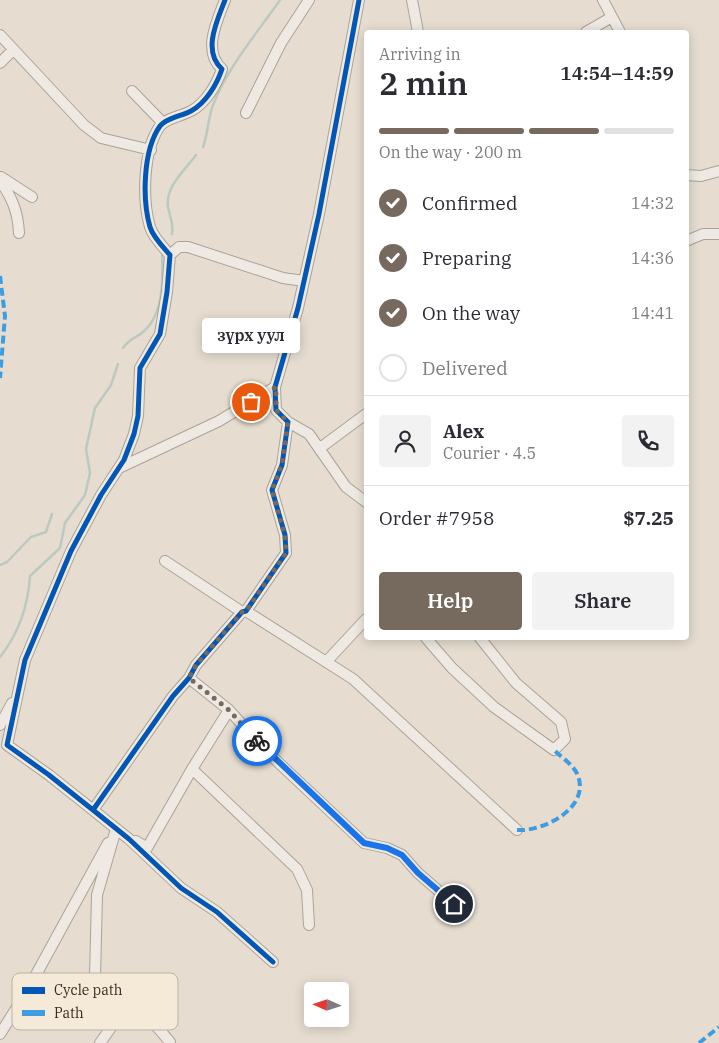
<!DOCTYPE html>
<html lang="en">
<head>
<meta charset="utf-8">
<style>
  body { margin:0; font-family:"IBM Plex Serif",serif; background:#f2f2f3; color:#2b2b33; height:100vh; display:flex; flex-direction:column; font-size:19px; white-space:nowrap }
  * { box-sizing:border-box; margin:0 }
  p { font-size:16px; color:#7c7c81 }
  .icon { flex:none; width:28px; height:28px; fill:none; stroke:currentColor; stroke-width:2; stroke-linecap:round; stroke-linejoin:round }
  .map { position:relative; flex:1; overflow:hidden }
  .panel { position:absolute; left:364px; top:30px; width:325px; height:610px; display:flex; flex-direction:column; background:#fff; border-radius:5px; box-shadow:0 2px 12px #0003 }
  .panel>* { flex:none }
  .needle { width:32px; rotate:273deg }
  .fabs { position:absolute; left:304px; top:982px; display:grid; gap:10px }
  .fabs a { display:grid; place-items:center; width:45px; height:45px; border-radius:5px; background:#fff; box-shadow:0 2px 12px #0003; font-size:25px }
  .pin { position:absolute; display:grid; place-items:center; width:42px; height:42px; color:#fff; margin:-21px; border:2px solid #fff; border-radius:50%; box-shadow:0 1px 5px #0007 }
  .courier { position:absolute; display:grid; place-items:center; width:50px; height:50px; margin:-25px; border:4px solid #1a73e8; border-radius:50%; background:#fff; color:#222; box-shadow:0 1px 6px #0007 }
  .bubble { position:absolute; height:35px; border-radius:5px; background:#fff; box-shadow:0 2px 12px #0003; font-size:16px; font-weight:600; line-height:35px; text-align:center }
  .summary em { font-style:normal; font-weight:600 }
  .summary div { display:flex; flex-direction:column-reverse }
  .summary { display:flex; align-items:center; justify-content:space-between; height:85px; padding:0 15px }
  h1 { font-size:32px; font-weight:600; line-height:38px }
  .bar { display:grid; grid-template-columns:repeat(4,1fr); gap:8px 5px; align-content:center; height:60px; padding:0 15px }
  .bar i { height:6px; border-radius:4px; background:#e1e1e2 }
  .bar .current { background:#76695e }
  .bar p { grid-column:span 4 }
  .line { display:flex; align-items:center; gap:12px; padding:0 15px; border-top:1px solid #e1e1e2 }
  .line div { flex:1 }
  .round { display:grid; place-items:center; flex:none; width:52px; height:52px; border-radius:5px; background:#f2f2f3 }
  ol { padding:0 15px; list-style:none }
  li { display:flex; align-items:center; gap:15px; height:55px }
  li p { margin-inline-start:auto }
  li .icon { padding:5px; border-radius:50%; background:#76695e; color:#fff; stroke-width:4 }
  li:last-child { color:#7c7c81 }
  li i { width:28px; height:28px; border:2px solid #e1e1e2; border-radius:50% }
  .primary-button { display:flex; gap:10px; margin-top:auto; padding:10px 15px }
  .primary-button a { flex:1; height:58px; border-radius:5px; background:#76695e; color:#fff; font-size:20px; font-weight:600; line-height:58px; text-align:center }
  .primary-button a+a { background:#f2f2f3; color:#2b2b33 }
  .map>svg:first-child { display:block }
</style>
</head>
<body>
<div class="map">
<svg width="719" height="1043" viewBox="0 0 719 1043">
  <rect width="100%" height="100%" fill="#e6ddd0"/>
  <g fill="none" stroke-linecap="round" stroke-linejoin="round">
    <path stroke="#bbcac0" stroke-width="2.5" d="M203,147C208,133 208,118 213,105C227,68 257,33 280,0
      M172,234C174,224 170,217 168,207C165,187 185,170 196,155
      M123,348C132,336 136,339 144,331C164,314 163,277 162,253
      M0,565L7,562L31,537L46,532L52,514
      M0,657C19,633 28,607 30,576L60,548L65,523L85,495L90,473L86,449L95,408L111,385L118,364"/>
    <defs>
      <path id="minor" d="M412,0L418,32
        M603,0L620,32
        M586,32L612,17
        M0,35L84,125L101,138L151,150
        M0,63L13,50
        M132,91L163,123
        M246,113L281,43L309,0
        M686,175L701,176L719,171
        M1,177L32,197
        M0,181C12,197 18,212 19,233
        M686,241L703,234H719
        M170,255L179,247H188L283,278L304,281
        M288,422L309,434L346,487L366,502
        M320,448L366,414
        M119,468L219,421L275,387
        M165,561L242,612
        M246,611L353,679L517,830
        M426,638L452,668L494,707L554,750L565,739L561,722L516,683L480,638
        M326,662L366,619
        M189,678L229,710L264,749L364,843L387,848L402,855L418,873L464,913
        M229,710L192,769L297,869L307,890L309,925
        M0,725L12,703
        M93,810L49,775L7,745L25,660L71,551L101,495L124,460L134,434L138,416L140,368L160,334L167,292L170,255C163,247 153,237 150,227C142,199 143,150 160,126C166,118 182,116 191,111C206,103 217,84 222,69C202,51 217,21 225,0
        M136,841L147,848L192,769
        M273,962L217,912L181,888L129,839L93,810L173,696L189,678L196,665L242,612L246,611L286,553L285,535L272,490L282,465L288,422L276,410L275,387L298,308L319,214L359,0
        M125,1008C143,1008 158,1028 170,1042
        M0,1034L26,993L108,843
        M100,1043L125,1008L95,977L97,895L116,829"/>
    </defs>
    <use href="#minor" stroke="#aba399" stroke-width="12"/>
    <use href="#minor" stroke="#eee9e2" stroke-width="10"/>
    <path stroke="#3e9ce0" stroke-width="4" stroke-dasharray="8 4" stroke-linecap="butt" d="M0,276L5,316L0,378
      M517,830C543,832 590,808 578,776C575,766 561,757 554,750
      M699,1043L719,1027"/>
    <defs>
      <path id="cycleway" d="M93,810L49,775L7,745L25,660L71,551L101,495L124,460L134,434L138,416L140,368L160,334L167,292L170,255C163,247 153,237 150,227C142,199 143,150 160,126C166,118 182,116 191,111C206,103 217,84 222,69C202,51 217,21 225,0
        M273,962L217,912L181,888L129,839L93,810L173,696L189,678L196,665L242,612L246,611L286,553L285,535L272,490L282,465L288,422L276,410L275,387L298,308L319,214L359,0"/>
    </defs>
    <use href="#cycleway" stroke="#f5ead8" stroke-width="8"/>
    <use href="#cycleway" stroke="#0057b8" stroke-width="5"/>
  </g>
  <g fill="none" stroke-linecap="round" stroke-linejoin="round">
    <path stroke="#76695e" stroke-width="5" stroke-dasharray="0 9" d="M251,402L276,387V410L288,422L282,464L272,490L285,536L286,553L246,611L242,612L196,665L189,678L229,710L257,741"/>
    <path stroke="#1a73e8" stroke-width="6" d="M257,741L364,843L387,848L402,855L418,873L454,904"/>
  </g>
  <rect x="12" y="973" width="166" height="57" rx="8" fill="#f5ead8" stroke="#bdb1a1" stroke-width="1"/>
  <rect x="22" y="987" width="23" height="7" fill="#0057b8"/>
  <rect x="22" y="1010" width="23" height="6" fill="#3e9ce0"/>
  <g font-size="14" fill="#3a2b21">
    <text x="54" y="995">Cycle path</text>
    <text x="54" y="1018">Path</text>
  </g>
</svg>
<div class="fabs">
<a><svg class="needle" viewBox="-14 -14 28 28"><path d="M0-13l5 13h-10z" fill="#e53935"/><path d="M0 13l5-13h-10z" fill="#7c7c81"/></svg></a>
</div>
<div class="pin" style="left:251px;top:402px;background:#ea580c"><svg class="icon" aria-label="bag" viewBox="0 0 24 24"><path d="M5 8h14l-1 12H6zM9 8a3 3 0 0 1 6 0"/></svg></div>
<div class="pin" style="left:454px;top:904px;background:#1f2937"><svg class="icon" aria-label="home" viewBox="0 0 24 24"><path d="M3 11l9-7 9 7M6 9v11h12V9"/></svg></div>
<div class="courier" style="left:257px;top:741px"><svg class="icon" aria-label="bike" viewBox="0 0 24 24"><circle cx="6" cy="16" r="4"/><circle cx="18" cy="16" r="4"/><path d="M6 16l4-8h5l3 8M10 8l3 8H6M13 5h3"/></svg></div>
<div class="bubble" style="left:202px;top:318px;width:98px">зүрх уул</div>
<section class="panel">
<div class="summary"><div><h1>2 min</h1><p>Arriving in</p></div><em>14:54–14:59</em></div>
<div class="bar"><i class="current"></i><i class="current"></i><i class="current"></i><i></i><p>On the way · 200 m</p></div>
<ol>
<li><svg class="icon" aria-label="check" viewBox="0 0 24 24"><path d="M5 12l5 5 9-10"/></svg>Confirmed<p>14:32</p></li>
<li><svg class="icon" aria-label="check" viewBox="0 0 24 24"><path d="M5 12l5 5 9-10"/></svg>Preparing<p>14:36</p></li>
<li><svg class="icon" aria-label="check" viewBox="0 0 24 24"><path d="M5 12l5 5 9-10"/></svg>On the way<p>14:41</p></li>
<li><i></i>Delivered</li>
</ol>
<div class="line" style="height:90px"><a class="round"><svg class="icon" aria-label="person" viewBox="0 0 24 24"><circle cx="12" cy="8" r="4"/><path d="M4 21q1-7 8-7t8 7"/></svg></a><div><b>Alex</b><p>Courier · 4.5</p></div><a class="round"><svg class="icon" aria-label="phone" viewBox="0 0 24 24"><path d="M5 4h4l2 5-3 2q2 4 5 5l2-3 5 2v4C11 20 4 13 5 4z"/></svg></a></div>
<div class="line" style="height:65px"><div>Order #7958</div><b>$7.25</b></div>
<div class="primary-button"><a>Help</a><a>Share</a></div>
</section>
</div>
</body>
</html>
